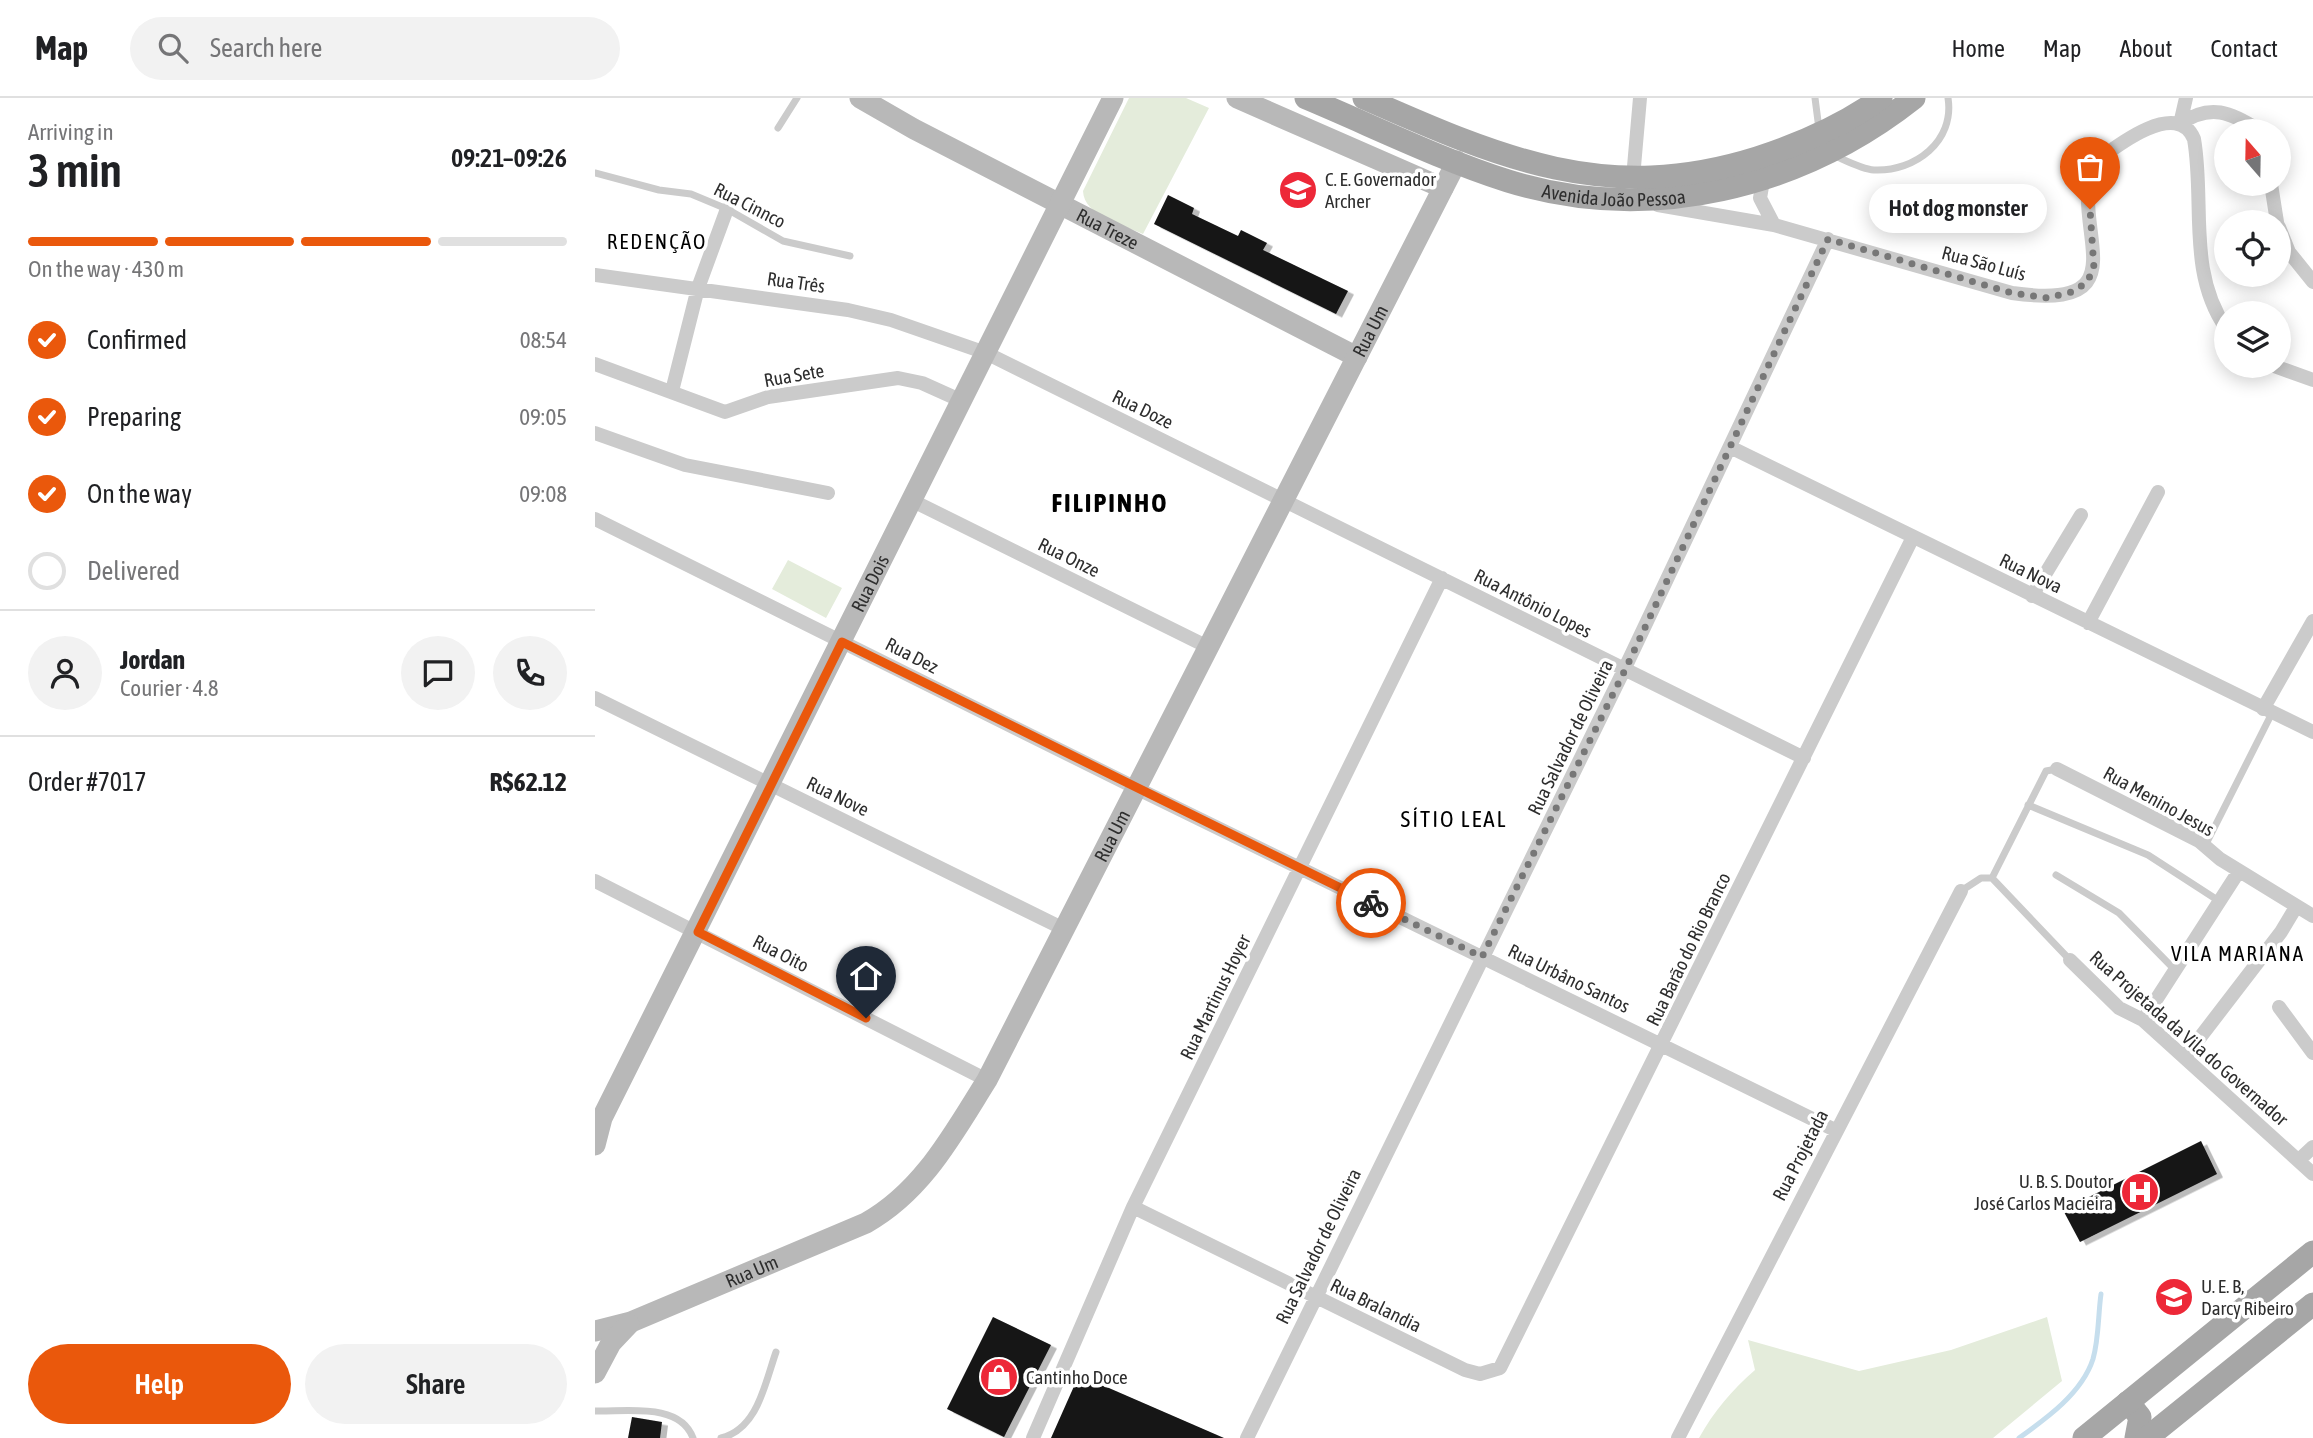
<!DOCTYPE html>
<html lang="en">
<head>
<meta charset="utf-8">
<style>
  body { margin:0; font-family:"Asap Condensed",sans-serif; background:#f2f2f2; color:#202124; height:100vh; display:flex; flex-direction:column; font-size:26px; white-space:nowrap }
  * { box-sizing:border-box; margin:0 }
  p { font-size:23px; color:#757577 }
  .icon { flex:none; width:38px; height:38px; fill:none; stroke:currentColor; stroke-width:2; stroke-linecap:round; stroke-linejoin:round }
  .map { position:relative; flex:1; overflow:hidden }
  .drawer { display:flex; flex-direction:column; background:#fff; width:595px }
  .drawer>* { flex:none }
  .needle { width:46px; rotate:340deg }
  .buttons { position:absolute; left:1619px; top:21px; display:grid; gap:14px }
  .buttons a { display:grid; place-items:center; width:77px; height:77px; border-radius:50%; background:#fff; box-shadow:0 4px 18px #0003; font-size:35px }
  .pin { position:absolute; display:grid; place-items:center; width:60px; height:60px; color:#fff; margin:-72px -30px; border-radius:50% 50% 50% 0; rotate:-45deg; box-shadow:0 0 7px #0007 }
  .pin .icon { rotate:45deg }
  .courier { position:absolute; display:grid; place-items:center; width:70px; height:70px; margin:-35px; border:5px solid #ea580c; border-radius:50%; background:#fff; color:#222; box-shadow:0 2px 9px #0007 }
  .bubble { position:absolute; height:49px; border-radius:24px; background:#fff; box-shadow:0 4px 18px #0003; font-size:23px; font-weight:600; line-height:49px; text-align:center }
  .summary em { font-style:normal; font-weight:600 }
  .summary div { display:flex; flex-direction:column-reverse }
  .summary { display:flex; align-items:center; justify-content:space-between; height:119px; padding:0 28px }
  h1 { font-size:46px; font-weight:600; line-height:52px }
  .bar { display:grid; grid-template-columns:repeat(4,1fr); gap:10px 7px; align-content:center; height:84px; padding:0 28px }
  .bar i { height:9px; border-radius:5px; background:#e0e0e0 }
  .bar .selected { background:#ea580c }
  .bar p { grid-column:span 4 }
  .line { display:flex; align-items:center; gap:18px; padding:0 28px; border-top:2px solid #e0e0e0 }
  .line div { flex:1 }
  .round { display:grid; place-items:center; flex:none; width:74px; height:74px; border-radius:37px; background:#f2f2f2 }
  ol { padding:0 28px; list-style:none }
  li { display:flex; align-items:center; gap:21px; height:77px }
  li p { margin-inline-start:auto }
  li .icon { padding:7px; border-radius:50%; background:#ea580c; color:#fff; stroke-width:4 }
  li:last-child { color:#757577 }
  li i { width:38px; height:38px; border:4px solid #e0e0e0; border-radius:50% }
  .action { display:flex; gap:14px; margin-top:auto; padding:14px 28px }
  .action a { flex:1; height:80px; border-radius:42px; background:#ea580c; color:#fff; font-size:28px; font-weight:600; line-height:80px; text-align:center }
  .action a+a { background:#f2f2f2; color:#202124 }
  header { display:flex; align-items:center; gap:42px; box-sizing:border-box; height:98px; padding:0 35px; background:#fff; border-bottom:2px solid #e0e0e0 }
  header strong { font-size:33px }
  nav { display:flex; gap:38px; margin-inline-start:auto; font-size:24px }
  .search { width:490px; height:63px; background:#f2f2f2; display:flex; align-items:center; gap:18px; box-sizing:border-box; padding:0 24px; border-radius:38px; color:#757577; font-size:26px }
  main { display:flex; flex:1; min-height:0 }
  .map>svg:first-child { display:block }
</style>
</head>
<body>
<header>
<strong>Map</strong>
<div class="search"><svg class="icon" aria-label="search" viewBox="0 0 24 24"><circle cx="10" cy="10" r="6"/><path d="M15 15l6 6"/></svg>Search here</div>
<nav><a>Home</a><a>Map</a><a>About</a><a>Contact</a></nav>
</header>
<main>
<section class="drawer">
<div class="summary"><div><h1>3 min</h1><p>Arriving in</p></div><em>09:21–09:26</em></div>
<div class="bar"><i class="selected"></i><i class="selected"></i><i class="selected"></i><i></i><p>On the way · 430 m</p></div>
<ol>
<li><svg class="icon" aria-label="check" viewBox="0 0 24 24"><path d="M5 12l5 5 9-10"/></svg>Confirmed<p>08:54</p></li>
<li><svg class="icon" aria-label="check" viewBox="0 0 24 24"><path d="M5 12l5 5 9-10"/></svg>Preparing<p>09:05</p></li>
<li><svg class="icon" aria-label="check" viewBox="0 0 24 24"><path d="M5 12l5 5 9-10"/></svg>On the way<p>09:08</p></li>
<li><i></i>Delivered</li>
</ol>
<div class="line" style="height:126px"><a class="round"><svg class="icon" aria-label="person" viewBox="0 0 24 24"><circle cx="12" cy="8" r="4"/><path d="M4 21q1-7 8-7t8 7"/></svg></a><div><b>Jordan</b><p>Courier · 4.8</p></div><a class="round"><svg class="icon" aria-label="chat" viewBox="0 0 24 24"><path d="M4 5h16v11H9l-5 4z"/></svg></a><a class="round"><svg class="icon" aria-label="phone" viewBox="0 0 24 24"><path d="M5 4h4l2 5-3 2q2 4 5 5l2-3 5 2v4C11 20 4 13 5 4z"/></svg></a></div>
<div class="line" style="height:91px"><div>Order #7017</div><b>R$62.12</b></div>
<div class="action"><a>Help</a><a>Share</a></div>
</section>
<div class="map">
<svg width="1718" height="1340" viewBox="0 0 1718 1340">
  <defs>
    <filter id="shadow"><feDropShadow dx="6" dy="3.5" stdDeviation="0" flood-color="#0004"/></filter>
  </defs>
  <rect width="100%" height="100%" fill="#fff"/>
  <path fill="#e4ecdb" d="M534,0H591L614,10L548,136C528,127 489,118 488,93Z
    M193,462L247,490L231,520L177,491Z
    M1452,1219L1467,1283L1398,1340H1104C1119,1313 1137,1292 1160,1272L1153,1242L1264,1273L1356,1252Z"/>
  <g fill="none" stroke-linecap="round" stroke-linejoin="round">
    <path stroke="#c6deed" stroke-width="5" d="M1424,1340C1452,1320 1487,1295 1498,1261C1504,1240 1503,1217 1506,1196"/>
  </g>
  <path fill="#151515" filter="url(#shadow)" d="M573,97L599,110L597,116L643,138L646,132L672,145L668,152L753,193L741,216L559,126Z
    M1606,1043L1622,1076L1485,1144L1468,1112Z
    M398,1219L456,1247L409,1339L352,1311Z
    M484,1277L629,1340H456Z
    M37,1319L67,1324L65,1340H33Z"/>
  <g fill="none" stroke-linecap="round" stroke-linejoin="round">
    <path stroke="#cbcbcb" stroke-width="7" d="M1220,0L1224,31
      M183,30L202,0
      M1238,57C1250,62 1266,71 1279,72C1320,74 1360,43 1353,0
      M0,75L64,92L96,96L132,111L188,143L255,158
      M1462,671L1451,673L1397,780L1475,862
      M1433,707L1553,757L1624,803
      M1610,748L1677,615
      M1461,777L1524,815L1580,872
      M1366,793L1386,780H1397
      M0,1313C31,1314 85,1304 98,1340
      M126,1340C163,1331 170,1285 181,1254"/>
    <path stroke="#cbcbcb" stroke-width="14" d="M1585,26C1615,5 1636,14 1665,33
      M1585,26L1591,0
      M1038,80L1045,0
      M1168,83L1165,100L1179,127
      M1676,86L1682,124
      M1063,107L1179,127L1417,195C1551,214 1472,129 1499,65C1520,49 1582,0 1599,41C1610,104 1592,174 1631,230
      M1684,129L1694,154L1718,184
      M0,177L253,212L296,222L391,255L1209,660
      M0,266L130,314L173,299L303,280L327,285L367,303
      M1679,268L1718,282
      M77,293L103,190L132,111
      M0,335L90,367L233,395
      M1137,350L1718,634
      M318,403L613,549
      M0,421L541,690L1240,1032
      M1437,498L1486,417
      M1493,525L1563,394
      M0,600L469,831
      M1668,611L1718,523
      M1462,671L1604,743L1625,761L1718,818
      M0,783L392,982
      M1475,862L1524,910L1548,922L1718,1076
      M1684,909L1718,955
      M1548,922L1644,773
      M1590,959L1686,834L1701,809
      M1704,1062L1718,1049
      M538,1109L870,1272L885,1276L905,1270L1318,439
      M438,1340L538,1109L847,480
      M652,1340L1029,572L1233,141
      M1083,1340L1366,793"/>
    <g stroke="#b8b8b8" stroke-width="21">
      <path id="s1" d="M265,0L319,31L762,259"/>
      <path d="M642,0L848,90"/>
      <path id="s2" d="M0,1047L7,1020L518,0"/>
      <path id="s3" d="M0,1233L36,1224L271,1125C328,1093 358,1036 392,982L862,63"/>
      <path d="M0,1275L16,1245L34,1226"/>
    </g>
    <g stroke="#a6a6a6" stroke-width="23">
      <path id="s4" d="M711,0C778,28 844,61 913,83C1055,127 1205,90 1319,0"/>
      <path d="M769,0C905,60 1012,107 1162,60C1205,46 1249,27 1286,0"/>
      <path d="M1533,1304L1545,1319L1541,1340"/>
      <path d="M1489,1340L1718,1154"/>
      <path d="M1552,1340L1718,1206"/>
    </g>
  </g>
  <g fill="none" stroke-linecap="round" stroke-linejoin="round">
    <path stroke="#777" stroke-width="7" stroke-dasharray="0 12.6" d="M776,805L887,859L1030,572L1233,141L1417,195L1452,200L1477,194L1491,185L1499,171L1495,111"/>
    <path stroke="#ea580c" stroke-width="9" d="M271,920L103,834L247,544L776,805"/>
  </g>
  <defs>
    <symbol id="school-disc" viewBox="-11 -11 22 22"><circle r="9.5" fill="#ed2838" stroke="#fff"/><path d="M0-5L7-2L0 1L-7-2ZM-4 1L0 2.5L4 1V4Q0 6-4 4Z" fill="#fff"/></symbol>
    <symbol id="hospital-disc" viewBox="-11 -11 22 22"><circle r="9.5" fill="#ed2838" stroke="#fff"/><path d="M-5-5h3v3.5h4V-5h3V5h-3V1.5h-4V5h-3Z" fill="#fff"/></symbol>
    <symbol id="shop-disc" viewBox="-11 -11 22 22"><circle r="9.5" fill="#ed2838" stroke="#fff"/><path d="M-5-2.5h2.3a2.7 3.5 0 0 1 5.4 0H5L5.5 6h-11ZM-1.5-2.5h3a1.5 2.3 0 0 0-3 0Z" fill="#fff"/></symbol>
  </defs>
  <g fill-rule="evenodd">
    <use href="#school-disc" x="681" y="70" width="44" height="44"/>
    <use href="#hospital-disc" x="1523" y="1072" width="44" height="44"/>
    <use href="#school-disc" x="1557" y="1177" width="44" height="44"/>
    <use href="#shop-disc" x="382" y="1257" width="44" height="44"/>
  </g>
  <g text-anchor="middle" stroke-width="7" stroke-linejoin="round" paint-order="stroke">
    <g font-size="19" fill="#2e2e2e" stroke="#fff" text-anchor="start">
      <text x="730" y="88">C. E. Governador<tspan x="730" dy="22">Archer</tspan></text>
      <text x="1518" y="1090" text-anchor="end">U. B. S. Doutor<tspan x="1518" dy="22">José Carlos Macieira</tspan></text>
      <text x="1606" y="1195">U. E. B,<tspan x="1606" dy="22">Darcy Ribeiro</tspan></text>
      <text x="431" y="1286">Cantinho Doce</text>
    </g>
    <g font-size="19" fill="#2e2e2e" stroke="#fff">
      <text dy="7" stroke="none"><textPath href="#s4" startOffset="326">Avenida João Pessoa</textPath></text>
      <text transform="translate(155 107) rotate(27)" y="7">Rua Cinnco</text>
      <text dy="7" stroke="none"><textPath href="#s1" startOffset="280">Rua Treze</textPath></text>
      <text transform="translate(1389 165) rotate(15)" y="7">Rua São Luís</text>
      <text transform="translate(201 184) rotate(8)" y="7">Rua Três</text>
      <text dy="7" stroke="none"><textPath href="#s3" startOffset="1323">Rua Um</textPath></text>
      <text transform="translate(199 277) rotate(-10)" y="7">Rua Sete</text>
      <text transform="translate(548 311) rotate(26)" y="7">Rua Doze</text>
      <text transform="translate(474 459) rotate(26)" y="7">Rua Onze</text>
      <text transform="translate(1436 475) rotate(26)" y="7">Rua Nova</text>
      <text dy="7" stroke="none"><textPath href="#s2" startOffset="626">Rua Dois</textPath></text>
      <text transform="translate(938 505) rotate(27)" y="7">Rua Antônio Lopes</text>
      <text transform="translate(317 557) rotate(27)" y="7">Rua Dez</text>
      <text transform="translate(975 639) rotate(-64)" y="7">Rua Salvador de Oliveira</text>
      <text transform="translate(243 698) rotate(26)" y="7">Rua Nove</text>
      <text transform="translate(1564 703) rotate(29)" y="7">Rua Menino Jesus</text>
      <text dy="7" stroke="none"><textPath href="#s3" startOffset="756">Rua Um</textPath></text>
      <text transform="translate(1093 851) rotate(-64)" y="7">Rua Barão do Rio Branco</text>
      <text transform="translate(186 855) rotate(27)" y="7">Rua Oito</text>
      <text transform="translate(974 880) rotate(26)" y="7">Rua Urbâno Santos</text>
      <text transform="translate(620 899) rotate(-64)" y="7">Rua Martinus Hoyer</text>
      <text transform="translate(1594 940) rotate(41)" y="7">Rua Projetada da Vila do Governador</text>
      <text transform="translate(1205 1057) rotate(-63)" y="7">Rua Projetada</text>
      <text transform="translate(723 1148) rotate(-64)" y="7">Rua Salvador de Oliveira</text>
      <text dy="7" stroke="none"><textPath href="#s3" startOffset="168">Rua Um</textPath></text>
      <text transform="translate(781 1207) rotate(26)" y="7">Rua Bralandia</text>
    </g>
    <g font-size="21" letter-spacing="2" fill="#000" stroke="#fff">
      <text x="62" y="151">REDENÇÃO</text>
      <text x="1643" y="863">VILA MARIANA</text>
    </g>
    <g font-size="23" letter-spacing="2" fill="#000" stroke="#fff">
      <text x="859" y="729">SÍTIO LEAL</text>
    </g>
    <g font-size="26" font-weight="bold" letter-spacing="2" fill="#000" stroke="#fff">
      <text x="515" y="414">FILIPINHO</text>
    </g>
  </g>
</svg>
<div class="buttons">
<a><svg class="needle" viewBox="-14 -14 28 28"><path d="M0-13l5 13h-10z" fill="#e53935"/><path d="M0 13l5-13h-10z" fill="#757577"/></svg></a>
<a><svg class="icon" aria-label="locate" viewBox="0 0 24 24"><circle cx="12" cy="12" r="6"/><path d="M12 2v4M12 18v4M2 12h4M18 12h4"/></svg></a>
<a><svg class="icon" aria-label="layers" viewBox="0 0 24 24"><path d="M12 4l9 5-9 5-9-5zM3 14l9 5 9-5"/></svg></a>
</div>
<div class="pin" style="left:1495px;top:111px;background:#ea580c"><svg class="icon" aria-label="bag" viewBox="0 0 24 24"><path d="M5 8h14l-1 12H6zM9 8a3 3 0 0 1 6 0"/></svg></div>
<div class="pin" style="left:271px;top:920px;background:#1f2937"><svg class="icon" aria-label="home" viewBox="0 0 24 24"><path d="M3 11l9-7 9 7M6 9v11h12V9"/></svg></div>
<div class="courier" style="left:776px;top:805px"><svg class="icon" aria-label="bike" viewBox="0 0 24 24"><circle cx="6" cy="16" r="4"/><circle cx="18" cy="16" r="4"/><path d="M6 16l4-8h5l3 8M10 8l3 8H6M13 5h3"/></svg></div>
<div class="bubble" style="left:1274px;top:86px;width:178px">Hot dog monster</div>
</div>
</main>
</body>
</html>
